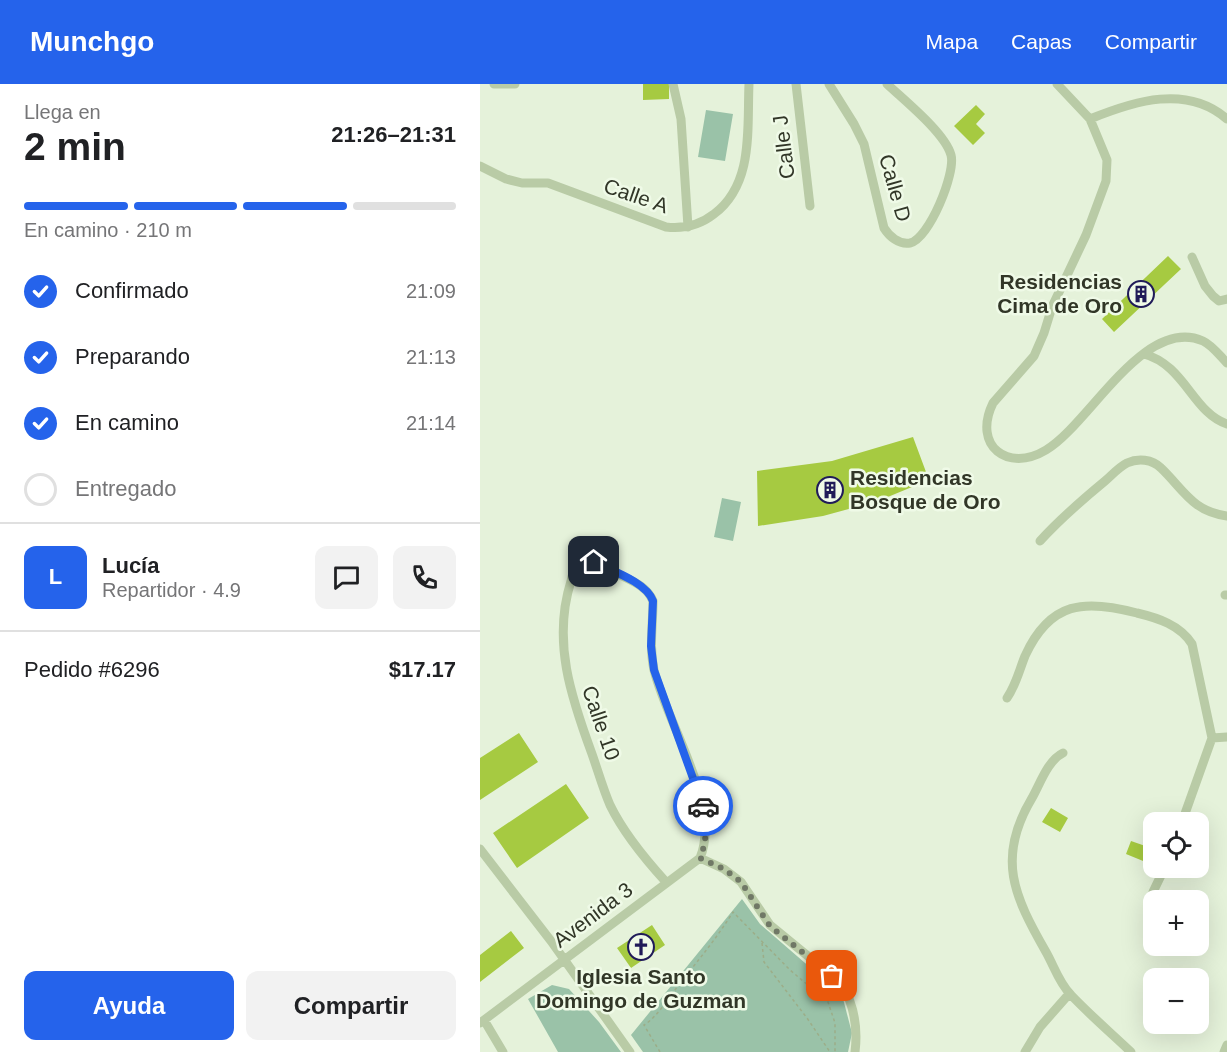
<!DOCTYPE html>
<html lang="es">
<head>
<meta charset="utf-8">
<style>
  body { margin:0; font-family:Helvetica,sans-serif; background:#f2f2f2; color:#202124; height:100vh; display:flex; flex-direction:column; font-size:22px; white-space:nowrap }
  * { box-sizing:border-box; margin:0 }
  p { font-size:20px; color:#757577 }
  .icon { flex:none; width:33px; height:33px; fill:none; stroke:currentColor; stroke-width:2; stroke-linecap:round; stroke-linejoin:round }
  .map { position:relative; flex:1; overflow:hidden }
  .side { display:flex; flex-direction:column; background:#fff; width:480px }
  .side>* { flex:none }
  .fabs { position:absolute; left:663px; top:728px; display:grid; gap:12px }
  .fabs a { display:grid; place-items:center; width:66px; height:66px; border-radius:12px; background:#fff; box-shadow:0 6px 24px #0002; font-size:30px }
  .pin { position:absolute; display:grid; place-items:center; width:51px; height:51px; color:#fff; margin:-26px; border-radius:12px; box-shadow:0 3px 9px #0006 }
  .courier { position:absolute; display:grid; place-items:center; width:60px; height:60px; margin:-30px; border:4px solid #2563eb; border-radius:50%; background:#fff; color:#222; box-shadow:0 2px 8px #0007 }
  .head em { font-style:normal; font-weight:600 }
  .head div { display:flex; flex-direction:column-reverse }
  .head { display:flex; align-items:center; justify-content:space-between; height:102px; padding:0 24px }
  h1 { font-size:39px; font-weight:600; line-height:45px }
  .bar { display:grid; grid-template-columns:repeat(4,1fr); gap:9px 6px; align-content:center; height:72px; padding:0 24px }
  .bar i { height:8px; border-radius:4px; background:#e0e0e0 }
  .bar .active { background:#2563eb }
  .bar p { grid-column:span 4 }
  .line { display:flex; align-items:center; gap:15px; padding:0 24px; border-top:2px solid #e0e0e0 }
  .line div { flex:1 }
  .round { display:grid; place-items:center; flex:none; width:63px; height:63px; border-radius:12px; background:#f2f2f2 }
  ol { padding:0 24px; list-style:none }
  li { display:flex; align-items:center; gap:18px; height:66px }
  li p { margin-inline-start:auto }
  li .icon { padding:6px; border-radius:50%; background:#2563eb; color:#fff; stroke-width:4 }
  li:last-child { color:#757577 }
  li i { width:33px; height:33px; border:3px solid #e0e0e0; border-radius:50% }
  .primary-button { display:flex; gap:12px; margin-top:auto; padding:12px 24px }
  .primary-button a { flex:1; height:69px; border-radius:12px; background:#2563eb; color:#fff; font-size:24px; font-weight:600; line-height:69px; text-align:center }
  .primary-button a+a { background:#f2f2f2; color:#202124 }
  header { display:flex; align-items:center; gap:36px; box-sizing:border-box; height:84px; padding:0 30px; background:#2563eb; color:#fff }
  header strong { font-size:28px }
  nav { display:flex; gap:33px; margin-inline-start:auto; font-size:21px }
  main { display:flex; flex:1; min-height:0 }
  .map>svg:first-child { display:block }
</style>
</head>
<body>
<header>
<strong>Munchgo</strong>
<nav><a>Mapa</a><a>Capas</a><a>Compartir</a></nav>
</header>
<main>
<section class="side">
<div class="head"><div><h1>2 min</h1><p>Llega en</p></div><em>21:26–21:31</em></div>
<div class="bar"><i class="active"></i><i class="active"></i><i class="active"></i><i></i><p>En camino · 210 m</p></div>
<ol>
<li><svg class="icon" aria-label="check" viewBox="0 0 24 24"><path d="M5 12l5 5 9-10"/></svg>Confirmado<p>21:09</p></li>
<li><svg class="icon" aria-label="check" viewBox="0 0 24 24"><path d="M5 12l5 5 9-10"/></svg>Preparando<p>21:13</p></li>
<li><svg class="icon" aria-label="check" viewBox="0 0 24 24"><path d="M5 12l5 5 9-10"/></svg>En camino<p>21:14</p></li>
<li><i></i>Entregado</li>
</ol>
<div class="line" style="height:108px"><b class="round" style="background:#2563eb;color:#fff">L</b><div><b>Lucía</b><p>Repartidor · 4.9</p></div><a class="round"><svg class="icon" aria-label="chat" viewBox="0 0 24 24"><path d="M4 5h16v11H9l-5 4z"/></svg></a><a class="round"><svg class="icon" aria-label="phone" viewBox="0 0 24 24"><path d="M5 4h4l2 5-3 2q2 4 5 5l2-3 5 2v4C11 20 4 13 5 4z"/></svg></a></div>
<div class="line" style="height:78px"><div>Pedido #6296</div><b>$17.17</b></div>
<div class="primary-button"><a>Ayuda</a><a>Compartir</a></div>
</section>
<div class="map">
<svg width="747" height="968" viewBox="0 0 747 968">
  <rect width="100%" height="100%" fill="#e5f2da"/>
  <path fill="#9ac2a8" d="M226,26L253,30L245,77L218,73Z
    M242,414L261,418L253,457L234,453Z
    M262,815L280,840L362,911L372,949L368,968H163L151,951Z
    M72,901L89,905L119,938L141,968H78L48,915Z"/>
  <path fill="#a6ca41" d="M163,0H189V15L163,16Z
    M496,21L505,30L496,40L505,49L493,61L474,42Z
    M688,172L701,185L634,248L622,235Z
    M433,353L449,396L398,417L343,432L278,442L277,387L352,377Z
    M39,649L58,678L0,716V674Z
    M86,700L109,734L37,784L13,749Z
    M571,724L588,734L580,748L562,738Z
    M651,757L674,765V774L671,773L668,779L646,770Z
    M172,841L185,861L151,884L137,864Z
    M31,847L44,864L0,898V871Z"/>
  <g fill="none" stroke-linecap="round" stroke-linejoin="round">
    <path stroke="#9cad88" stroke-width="1.5" stroke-dasharray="3 3" stroke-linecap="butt" d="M282,859L284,878L327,934L350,968
      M180,968L164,941C178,933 194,906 204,894C222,872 238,852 253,828L310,886L348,918L355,939V968"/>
    <path stroke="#b9cba6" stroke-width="9" d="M14,0H35
      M193,0L201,35L208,143
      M316,0L330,122
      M349,0L374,40L384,60L404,144C409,152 419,161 430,159C449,155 476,89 471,71C465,49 425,17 407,0
      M577,0L610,35L627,76L626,97L606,151L572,223L564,249L554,272L513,319C492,362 528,389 566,366C609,341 664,231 723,257C732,261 740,272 747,279
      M610,35C654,17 707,0 747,35
      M0,82L26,95L42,99H68L186,143C203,145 220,141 234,130C274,100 267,45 269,0
      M712,173L725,202L733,212L739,217L747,215
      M664,270C705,281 713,329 747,340
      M560,457C580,435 602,416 625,397C632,391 639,383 647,379C658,374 672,375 681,384C704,406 712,427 747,432
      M745,511H747
      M527,614C536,601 539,587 545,572C570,517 605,515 657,529C678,534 700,541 712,560L732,654
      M732,654L747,653
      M583,669C568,676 560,700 552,714C516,774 534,812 566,868C574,882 579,899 591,911C610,931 631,949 651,968
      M702,738L732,654
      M0,765L71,857L150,968
      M220,774L244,785L261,798L290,841L362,900C374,921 378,944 375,968
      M186,798C165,775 144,750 130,721C123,705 118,687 112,670C91,613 72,557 91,497C93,490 93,481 101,478C112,473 128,485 138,490C152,497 167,502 173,517C173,540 169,563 174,586C187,640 242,722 220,774
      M673,808L685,783
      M4,936L23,968
      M0,939L220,774
      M545,968L560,943L589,910
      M744,968L747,961"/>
  </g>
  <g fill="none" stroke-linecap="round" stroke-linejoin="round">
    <path stroke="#707866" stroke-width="6" stroke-dasharray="0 10.8" d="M223,722C227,740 227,757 220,774L244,785L261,798L290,842L352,892"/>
    <path stroke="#2563eb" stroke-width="8" d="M114,478C132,487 166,498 173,517L171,562L174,586L223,722"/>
  </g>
  <defs>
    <symbol id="building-ring" viewBox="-11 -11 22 22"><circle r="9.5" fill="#effae7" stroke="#201b59" stroke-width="1.5"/><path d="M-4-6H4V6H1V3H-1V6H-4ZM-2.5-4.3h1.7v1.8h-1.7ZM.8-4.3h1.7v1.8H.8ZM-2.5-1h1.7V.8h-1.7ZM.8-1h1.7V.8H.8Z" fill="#201b59"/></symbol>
    <symbol id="church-ring" viewBox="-11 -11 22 22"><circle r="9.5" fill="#effae7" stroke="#201b59" stroke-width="1.5"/><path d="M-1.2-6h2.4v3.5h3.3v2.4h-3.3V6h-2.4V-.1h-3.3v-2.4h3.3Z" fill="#201b59"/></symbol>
  </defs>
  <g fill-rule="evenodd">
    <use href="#building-ring" x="646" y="195" width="30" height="30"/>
    <use href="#building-ring" x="335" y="391" width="30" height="30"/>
    <use href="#church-ring" x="146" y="848" width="30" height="30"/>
  </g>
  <g text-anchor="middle" stroke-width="5" stroke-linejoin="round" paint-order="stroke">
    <g font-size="21" fill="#313627" stroke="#effae7">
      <text transform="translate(304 63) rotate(-97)" y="7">Calle J</text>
      <text transform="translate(415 104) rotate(74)" y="7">Calle D</text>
      <text transform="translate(156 112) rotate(19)" y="7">Calle A</text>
      <text transform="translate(121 639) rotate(71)" y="7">Calle 10</text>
      <text transform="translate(113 831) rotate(-37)" y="7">Avenida 3</text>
    </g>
    <g font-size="21" font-weight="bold" fill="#313627" stroke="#effae7" text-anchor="end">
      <text x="642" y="205">Residencias<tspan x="642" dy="24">Cima de Oro</tspan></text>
      <text x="370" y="401" text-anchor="start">Residencias<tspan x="370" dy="24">Bosque de Oro</tspan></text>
      <text x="161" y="900" text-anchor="middle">Iglesia Santo<tspan x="161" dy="24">Domingo de Guzman</tspan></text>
    </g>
  </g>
</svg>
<div class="fabs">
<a><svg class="icon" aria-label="locate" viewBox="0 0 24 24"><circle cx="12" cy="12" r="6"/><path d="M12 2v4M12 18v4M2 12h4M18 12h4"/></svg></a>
<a>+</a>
<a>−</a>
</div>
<div class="pin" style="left:352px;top:892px;background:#ea580c"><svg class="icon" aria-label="bag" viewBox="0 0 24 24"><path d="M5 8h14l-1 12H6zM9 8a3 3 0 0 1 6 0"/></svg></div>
<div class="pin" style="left:114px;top:478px;background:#1f2937"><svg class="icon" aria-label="home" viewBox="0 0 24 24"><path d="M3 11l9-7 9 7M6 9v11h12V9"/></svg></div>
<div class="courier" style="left:223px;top:722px"><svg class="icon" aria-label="car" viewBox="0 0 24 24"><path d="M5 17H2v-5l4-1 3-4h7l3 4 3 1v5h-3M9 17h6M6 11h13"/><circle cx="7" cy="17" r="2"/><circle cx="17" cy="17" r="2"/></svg></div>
</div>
</main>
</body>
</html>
